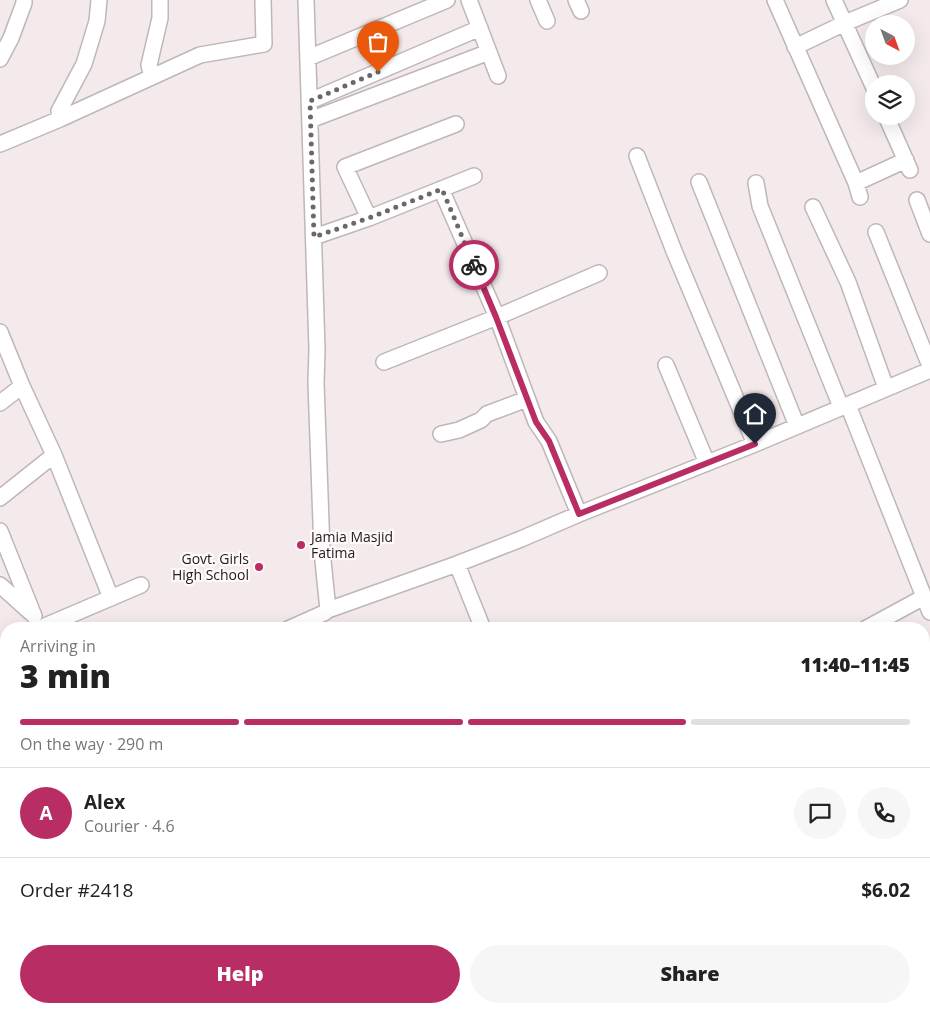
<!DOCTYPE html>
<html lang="en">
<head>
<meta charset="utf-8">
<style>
  body { margin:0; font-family:"Open Sans",sans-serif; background:#f6f6f6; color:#222; height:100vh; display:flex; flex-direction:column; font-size:19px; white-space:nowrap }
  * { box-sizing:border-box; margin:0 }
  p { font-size:16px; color:#767676 }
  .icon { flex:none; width:28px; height:28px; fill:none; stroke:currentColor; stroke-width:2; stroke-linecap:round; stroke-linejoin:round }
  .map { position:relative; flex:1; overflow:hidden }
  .drawer { position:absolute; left:0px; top:622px; width:930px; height:391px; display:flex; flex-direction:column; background:#fff; border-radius:20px 20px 0 0; box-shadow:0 5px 20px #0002 }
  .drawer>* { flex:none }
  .needle { width:32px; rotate:139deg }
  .buttons { position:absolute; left:865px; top:15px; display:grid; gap:10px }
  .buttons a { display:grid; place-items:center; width:50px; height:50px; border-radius:50%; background:#fff; box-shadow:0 5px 20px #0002; font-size:25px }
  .pin { position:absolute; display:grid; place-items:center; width:42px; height:42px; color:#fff; margin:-51px -21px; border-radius:50% 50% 50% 0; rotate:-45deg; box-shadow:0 0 5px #0007 }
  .pin .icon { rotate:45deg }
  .courier { position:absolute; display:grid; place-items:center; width:50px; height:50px; margin:-25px; border:4px solid #b92d65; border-radius:50%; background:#fff; color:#222; box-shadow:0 1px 6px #0007 }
  .head em { font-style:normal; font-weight:800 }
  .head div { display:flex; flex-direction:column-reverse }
  .head { display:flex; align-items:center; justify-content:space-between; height:85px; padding:0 20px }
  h1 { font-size:32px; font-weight:800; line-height:38px }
  .bar { display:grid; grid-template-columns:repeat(4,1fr); gap:8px 5px; align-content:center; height:60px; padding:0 20px }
  .bar i { height:6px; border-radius:4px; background:#e0e0e0 }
  .bar .active { background:#b92d65 }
  .bar p { grid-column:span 4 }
  .line { display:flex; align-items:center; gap:12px; padding:0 20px; border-top:1px solid #e0e0e0 }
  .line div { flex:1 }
  .round { display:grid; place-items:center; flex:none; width:52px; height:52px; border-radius:26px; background:#f6f6f6 }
  .button { display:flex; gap:10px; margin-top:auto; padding:10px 20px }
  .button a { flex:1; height:58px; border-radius:30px; background:#b92d65; color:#fff; font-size:20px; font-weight:800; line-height:58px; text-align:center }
  .button a+a { background:#f6f6f6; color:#222 }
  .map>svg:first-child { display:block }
</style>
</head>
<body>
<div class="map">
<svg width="930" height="1013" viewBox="0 0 930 1013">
  <rect width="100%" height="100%" fill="#f4eaec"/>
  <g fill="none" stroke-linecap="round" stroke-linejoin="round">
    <defs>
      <path id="minor" d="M306,0L317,349L316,383L322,551L328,610
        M469,0L498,76
        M538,0L547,21
        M576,0L581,11
        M775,0L856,183L860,197
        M834,0L874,88
        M795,47L845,23L900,0
        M308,58L447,0
        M0,59L11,38L24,3V0
        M152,77L149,65L160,18V0
        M310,101L480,28
        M886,116L910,170
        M60,119L59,111L84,64L97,21L99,0
        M310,120L489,52
        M0,144L60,119L200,55L264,44L263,0
        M637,156L674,251L755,444
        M699,182L797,426
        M756,183L760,206L841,407
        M856,183L906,160
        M441,189L497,317L599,273
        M917,200L930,234
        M813,207L848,282L886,388
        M369,218L474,176
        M876,232L930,366
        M314,237L369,218L345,167L456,124
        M0,332L22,386L54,455L111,598
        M384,362L497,317L536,422L549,441L579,514
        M666,365L707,463
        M0,403L22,386
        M848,405L930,612
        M441,434L459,430L481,420L487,414L527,399
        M0,498L54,455
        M0,531L34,616
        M457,564L483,629
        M0,585L30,612
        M45,626L141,585
        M288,629L324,613L328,610L457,564L521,539L579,514L755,444L930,370
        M865,629L924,597
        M0,650L6,656
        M924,681L930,678
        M924,811L930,826
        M0,820L6,826
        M0,919L6,926
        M80,1008L85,1013
        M177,1008L182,1013
        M342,1008L347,1013
        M550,1008L552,1013
        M850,1008L854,1013
        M915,1008L917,1013
        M60,1013L61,1008
        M438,1013L452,1008"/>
      <path id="highway" d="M0,726L6,732
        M0,756L6,762
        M240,1008L245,1013
        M270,1008L274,1013"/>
    </defs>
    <use href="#minor" stroke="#bfb6b8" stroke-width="18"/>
    <use href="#highway" stroke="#bfb6b8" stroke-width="25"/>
    <use href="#minor" stroke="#fff" stroke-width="15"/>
    <use href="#highway" stroke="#fff" stroke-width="22"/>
  </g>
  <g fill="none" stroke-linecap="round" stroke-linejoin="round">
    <path stroke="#6c6768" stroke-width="5" stroke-dasharray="0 9" d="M378,72L310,101L314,237L369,218L442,189L474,265"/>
    <path stroke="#b92d65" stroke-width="6" d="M474,265L496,317L536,422L549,441L579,514L755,444"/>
  </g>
  <g fill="#b92d65" stroke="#fff9fa" stroke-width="2">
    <circle cx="301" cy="545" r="5"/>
    <circle cx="259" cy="567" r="5"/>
  </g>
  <g text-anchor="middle" stroke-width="4.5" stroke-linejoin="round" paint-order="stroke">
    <g font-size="14" fill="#232021" stroke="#fff9fa" text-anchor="start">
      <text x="311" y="542">Jamia Masjid<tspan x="311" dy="16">Fatima</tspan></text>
      <text x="249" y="564" text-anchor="end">Govt. Girls<tspan x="249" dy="16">High School</tspan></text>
    </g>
  </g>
</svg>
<div class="buttons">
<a><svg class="needle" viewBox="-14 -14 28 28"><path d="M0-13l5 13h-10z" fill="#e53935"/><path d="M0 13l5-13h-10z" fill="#767676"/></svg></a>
<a><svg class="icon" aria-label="layers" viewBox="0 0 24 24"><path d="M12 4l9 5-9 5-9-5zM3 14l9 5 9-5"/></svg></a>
</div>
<div class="pin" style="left:378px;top:72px;background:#ea580c"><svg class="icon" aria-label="bag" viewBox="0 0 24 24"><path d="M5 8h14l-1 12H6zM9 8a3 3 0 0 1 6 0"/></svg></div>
<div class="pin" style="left:755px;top:444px;background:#1f2937"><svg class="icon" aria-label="home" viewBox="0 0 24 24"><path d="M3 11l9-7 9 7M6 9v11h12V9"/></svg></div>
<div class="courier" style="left:474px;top:265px"><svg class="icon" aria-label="bike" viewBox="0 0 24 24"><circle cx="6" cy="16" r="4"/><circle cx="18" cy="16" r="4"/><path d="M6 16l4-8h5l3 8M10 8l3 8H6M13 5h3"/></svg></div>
<section class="drawer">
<div class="head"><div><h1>3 min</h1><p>Arriving in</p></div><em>11:40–11:45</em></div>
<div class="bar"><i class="active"></i><i class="active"></i><i class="active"></i><i></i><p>On the way · 290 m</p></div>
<div class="line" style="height:90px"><b class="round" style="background:#b92d65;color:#fff">A</b><div><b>Alex</b><p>Courier · 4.6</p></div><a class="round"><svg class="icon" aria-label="chat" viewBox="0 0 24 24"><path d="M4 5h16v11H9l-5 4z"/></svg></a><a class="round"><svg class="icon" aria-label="phone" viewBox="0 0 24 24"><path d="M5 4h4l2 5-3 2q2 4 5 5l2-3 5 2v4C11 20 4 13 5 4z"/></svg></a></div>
<div class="line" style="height:65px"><div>Order #2418</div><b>$6.02</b></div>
<div class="button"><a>Help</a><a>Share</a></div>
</section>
</div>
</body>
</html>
